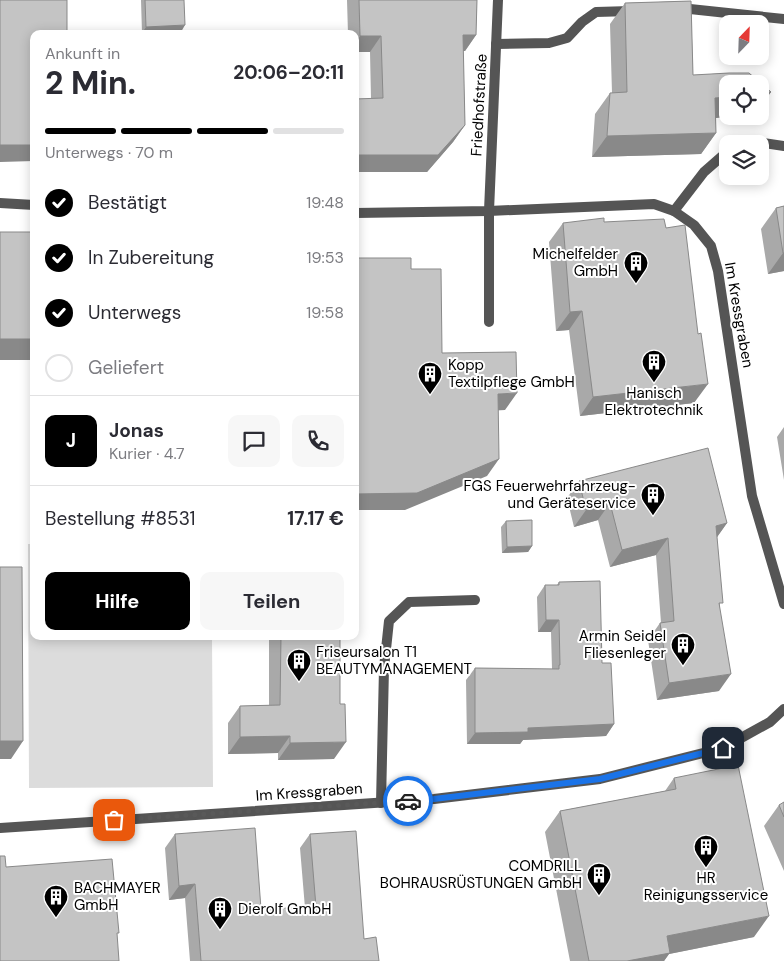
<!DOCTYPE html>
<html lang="de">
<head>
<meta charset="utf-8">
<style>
  body { margin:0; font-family:"DM Sans",sans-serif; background:#f7f7f7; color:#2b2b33; height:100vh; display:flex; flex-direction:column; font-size:19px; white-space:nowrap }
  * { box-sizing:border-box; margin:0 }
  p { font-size:16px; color:#7c7c81 }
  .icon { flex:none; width:28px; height:28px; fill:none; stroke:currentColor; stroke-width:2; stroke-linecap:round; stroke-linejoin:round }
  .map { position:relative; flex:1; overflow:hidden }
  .details { position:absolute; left:30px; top:30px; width:329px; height:610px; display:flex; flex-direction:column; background:#fff; border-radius:10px; box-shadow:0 2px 12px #0003 }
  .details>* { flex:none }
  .needle { width:32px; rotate:23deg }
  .fabs { position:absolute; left:719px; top:15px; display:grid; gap:10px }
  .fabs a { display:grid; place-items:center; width:50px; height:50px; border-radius:10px; background:#fff; box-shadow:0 2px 12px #0003; font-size:25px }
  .pin { position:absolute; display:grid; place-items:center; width:42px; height:42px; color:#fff; margin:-21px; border-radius:10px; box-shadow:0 2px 8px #0006 }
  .courier { position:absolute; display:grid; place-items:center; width:50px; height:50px; margin:-25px; border:4px solid #1a73e8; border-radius:50%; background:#fff; color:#222; box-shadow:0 1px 6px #0007 }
  .summary em { font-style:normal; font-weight:700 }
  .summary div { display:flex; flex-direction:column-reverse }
  .summary { display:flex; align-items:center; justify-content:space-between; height:85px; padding:0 15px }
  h1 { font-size:32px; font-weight:700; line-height:38px }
  .bar { display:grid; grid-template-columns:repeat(4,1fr); gap:8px 5px; align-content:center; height:60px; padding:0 15px }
  .bar i { height:6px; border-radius:4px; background:#e1e1e2 }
  .bar .on { background:#000 }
  .bar p { grid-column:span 4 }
  .line { display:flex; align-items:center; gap:12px; padding:0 15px; border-top:1px solid #e1e1e2 }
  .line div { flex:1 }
  .round { display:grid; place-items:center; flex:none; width:52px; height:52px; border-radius:10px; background:#f7f7f7 }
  ol { padding:0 15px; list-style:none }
  li { display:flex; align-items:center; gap:15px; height:55px }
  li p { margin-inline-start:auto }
  li .icon { padding:5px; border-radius:50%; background:#000; color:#fff; stroke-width:4 }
  li:last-child { color:#7c7c81 }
  li i { width:28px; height:28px; border:2px solid #e1e1e2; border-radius:50% }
  .action { display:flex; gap:10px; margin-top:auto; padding:10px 15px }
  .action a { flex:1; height:58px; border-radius:10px; background:#000; color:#fff; font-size:20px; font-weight:700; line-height:58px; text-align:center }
  .action a+a { background:#f7f7f7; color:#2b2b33 }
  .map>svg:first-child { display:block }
</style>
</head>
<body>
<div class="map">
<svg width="784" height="961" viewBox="0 0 784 961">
  <rect width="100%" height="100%" fill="#fff"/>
  <path fill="#dcdcdc" d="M28,544H34V636H212L213,787L29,788Z"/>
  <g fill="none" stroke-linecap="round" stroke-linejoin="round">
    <path stroke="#555" stroke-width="10" d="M678,10L690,9L784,19
      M496,44L549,43L567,38L582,22L596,12L631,11
      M750,144L757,142L784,146
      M674,211L704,172L728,151
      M489,322V211
      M381,803L384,668L389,621L409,602L475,600"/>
    <path stroke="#555" stroke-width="10" d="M0,203L34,205
      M489,211L498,0
      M355,213L489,211L654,204L674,211L694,225L711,246L718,271L752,496L784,604
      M0,828L434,799L600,779L723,748L770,722L784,709"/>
  </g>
  <path fill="#a9a9a9" d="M141,0H184L181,32L142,33Z
    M347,0H477L476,35L465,51H463L465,125L453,142L427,172L371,99L370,52H355V34H348Z
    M691,1L693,75L729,73H749L771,92L760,107V84H728V116H731L716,118V133L701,154L592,157L595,114L610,93H612L610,24L625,3Z
    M784,206V271L768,274L761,229L776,208Z
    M604,222L694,403L580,416L569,330L556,331L549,242L563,223Z
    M784,427V480L777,437Z
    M579,481L727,523L717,537L720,607L719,691L657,700L648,640L660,623H661L656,555L610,567L598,520L574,527L567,498Z
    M506,521L532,546L528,552L502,553L501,527Z
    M559,582L602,663L614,724L606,736L523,740L520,744H467L466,680L475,668L552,669L551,632H538L537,597L545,585H557Z
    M269,636H329L334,759L278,760V753L228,754V723L240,706L269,705Z
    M674,778L754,937L669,954L664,961H570L545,832L560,811L665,791Z
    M784,802V871L764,826L779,805Z
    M175,834L261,909L305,908L300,848L310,834L364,939L379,961H190L185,898L169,900L165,848Z"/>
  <path fill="#898989" d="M185,25L181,32L142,33L146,27Z
    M463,35H476L465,51H452Z
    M360,36H381L370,52H355V43Z
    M771,92L760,107V93Z
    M728,97V116H731L701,120L715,98Z
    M465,125L453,142L427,172H355V155Z
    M716,133L701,154L592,157L607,136Z
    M0,145H34V161L0,162Z
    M783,253H784V271L768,274Z
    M582,311L569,330L556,331L570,312Z
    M0,339H34V360H0Z
    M708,384L694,403L580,416L593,397Z
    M517,393L505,410L486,411L498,394Z
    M499,459L487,476L405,510H355V494Z
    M610,503L598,520L574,527L586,510Z
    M727,523L715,540L716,526Z
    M668,538L656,555L610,567L622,550Z
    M532,546L528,552L502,553L507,547Z
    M546,620H559L551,632H538Z
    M731,674L719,691L657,700L669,683Z
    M614,724L606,736L523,740L520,744H467L475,733L528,728Z
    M290,736L278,753L228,754L240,737Z
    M0,741H23L11,759H0Z
    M346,742L334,759L278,760L290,743Z
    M195,884L185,898L169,900L179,886Z
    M769,916L754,937L669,954L664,961H627L667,936Z"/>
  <path fill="#c4c4c4" stroke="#898989" d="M0,0H67V34H34V145H0Z
    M145,0H184L185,25L146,27Z
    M359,0H477L476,35H463L465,125L438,155H355V99L383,98L381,36H360Z
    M691,1L693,75L729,73H749L771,92L760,93V84H728V97L715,98L716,133L607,136L610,93L627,92L625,3Z
    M784,206V253H783L776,208Z
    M604,218V222L664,219L666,228L685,225L698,334L701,333L708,384L593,397L582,311L570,312L563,223Z
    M0,232H34V339H0Z
    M355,258H411V269H441L442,353L516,352L517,393L498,394L499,459L417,493L355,494Z
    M708,448L727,523L716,526L723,603H719L731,674L669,683L660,623L674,621L668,538L622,550L610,503L586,510L579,481Z
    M532,520V546L507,547L506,521Z
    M0,567H22L23,741H0Z
    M600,581L602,663H611L614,724L528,728V732L475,733V668L559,669V665H560L559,620H546L545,585H559V582Z
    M281,636H329V639H340V704H345L346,742L290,743V736L240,737V706L280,705Z
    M738,765L769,916L667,936L670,953L627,961H589L560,811L676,789L674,778Z
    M784,802V817L779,805Z
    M255,828L261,909L316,907L310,834L356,831L364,939L376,937L379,961H201L195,884L179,886L175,834Z
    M0,856H5L6,867L112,859L119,933H117L119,961H0Z"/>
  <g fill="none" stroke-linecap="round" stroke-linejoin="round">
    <path stroke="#595959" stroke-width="5" stroke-dasharray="0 9" d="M114,820L408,801"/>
    <path stroke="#1a73e8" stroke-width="6" d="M408,801L434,799L600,779L723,748"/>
  </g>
  <defs>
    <symbol id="building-pin" viewBox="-11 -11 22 30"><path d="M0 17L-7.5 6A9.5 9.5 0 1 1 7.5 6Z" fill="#000" stroke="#fff"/><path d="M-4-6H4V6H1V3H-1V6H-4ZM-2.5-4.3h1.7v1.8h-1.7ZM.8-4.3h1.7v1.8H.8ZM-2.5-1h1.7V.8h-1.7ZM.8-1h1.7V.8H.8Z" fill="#fff"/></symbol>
  </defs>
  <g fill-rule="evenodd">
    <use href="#building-pin" x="622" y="249" width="28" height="38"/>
    <use href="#building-pin" x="640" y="348" width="28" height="38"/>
    <use href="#building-pin" x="416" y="360" width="28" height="38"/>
    <use href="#building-pin" x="639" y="481" width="28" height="38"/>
    <use href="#building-pin" x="669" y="631" width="28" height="38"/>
    <use href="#building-pin" x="285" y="647" width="28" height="38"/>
    <use href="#building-pin" x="692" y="833" width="28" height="38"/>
    <use href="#building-pin" x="585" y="861" width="28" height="38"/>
    <use href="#building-pin" x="42" y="883" width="28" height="38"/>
    <use href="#building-pin" x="206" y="895" width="28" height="38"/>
  </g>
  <g text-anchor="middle" stroke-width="4" stroke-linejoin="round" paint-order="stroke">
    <g font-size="15" fill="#000" stroke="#fff">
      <text transform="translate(479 105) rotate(-87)" y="5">Friedhofstraße</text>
      <text transform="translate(739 315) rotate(80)" y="5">Im Kressgraben</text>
      <text transform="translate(309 792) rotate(-4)" y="5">Im Kressgraben</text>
    </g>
    <g font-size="15" fill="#000" stroke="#fff" text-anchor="end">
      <text x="618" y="259">Michelfelder<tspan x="618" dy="17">GmbH</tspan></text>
      <text x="448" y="370" text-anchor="start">Kopp<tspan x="448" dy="17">Textilpflege GmbH</tspan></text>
      <text x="654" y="398" text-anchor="middle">Hanisch<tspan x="654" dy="17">Elektrotechnik</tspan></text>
      <text x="636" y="491">FGS Feuerwehrfahrzeug-<tspan x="636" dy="17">und Geräteservice</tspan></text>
      <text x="666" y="641">Armin Seidel<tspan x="666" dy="17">Fliesenleger</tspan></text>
      <text x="316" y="657" text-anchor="start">Friseursalon T1<tspan x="316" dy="17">BEAUTYMANAGEMENT</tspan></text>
      <text x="582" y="871">COMDRILL<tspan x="582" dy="17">BOHRAUSRÜSTUNGEN GmbH</tspan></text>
      <text x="706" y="883" text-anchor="middle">HR<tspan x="706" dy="17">Reinigungsservice</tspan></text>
      <text x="74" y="893" text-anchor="start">BACHMAYER<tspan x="74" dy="17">GmbH</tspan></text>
      <text x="238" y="914" text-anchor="start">Dierolf GmbH</text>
    </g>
  </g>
</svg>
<div class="fabs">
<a><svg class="needle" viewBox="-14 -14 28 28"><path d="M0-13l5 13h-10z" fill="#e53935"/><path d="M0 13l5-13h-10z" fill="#7c7c81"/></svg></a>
<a><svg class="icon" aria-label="locate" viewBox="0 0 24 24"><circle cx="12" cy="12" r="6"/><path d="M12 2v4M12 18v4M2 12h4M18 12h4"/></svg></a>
<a><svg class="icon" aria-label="layers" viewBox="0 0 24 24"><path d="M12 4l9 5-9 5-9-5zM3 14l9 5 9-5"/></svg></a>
</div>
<div class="pin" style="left:114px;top:820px;background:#ea580c"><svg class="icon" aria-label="bag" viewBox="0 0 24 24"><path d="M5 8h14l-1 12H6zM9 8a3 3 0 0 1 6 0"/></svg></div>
<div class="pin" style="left:723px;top:748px;background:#1f2937"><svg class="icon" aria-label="home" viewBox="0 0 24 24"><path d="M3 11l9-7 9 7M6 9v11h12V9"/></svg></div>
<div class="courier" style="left:408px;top:801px"><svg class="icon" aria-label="car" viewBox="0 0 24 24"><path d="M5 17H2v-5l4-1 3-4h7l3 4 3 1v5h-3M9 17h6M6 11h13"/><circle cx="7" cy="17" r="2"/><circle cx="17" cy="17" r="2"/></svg></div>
<section class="details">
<div class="summary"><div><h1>2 Min.</h1><p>Ankunft in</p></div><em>20:06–20:11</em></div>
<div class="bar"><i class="on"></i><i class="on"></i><i class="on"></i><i></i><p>Unterwegs · 70 m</p></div>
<ol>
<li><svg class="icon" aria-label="check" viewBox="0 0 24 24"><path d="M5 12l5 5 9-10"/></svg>Bestätigt<p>19:48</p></li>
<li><svg class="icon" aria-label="check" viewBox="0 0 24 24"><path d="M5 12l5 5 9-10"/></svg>In Zubereitung<p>19:53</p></li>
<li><svg class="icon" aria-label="check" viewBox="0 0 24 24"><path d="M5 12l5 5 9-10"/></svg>Unterwegs<p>19:58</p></li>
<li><i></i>Geliefert</li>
</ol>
<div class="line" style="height:90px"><b class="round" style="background:#000;color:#fff">J</b><div><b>Jonas</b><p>Kurier · 4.7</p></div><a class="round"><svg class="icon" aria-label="chat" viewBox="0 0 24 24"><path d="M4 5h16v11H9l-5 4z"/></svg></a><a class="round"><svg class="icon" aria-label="phone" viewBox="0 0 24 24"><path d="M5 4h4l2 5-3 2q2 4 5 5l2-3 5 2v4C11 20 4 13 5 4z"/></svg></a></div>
<div class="line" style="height:65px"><div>Bestellung #8531</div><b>17.17 €</b></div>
<div class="action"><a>Hilfe</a><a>Teilen</a></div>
</section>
</div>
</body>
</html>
